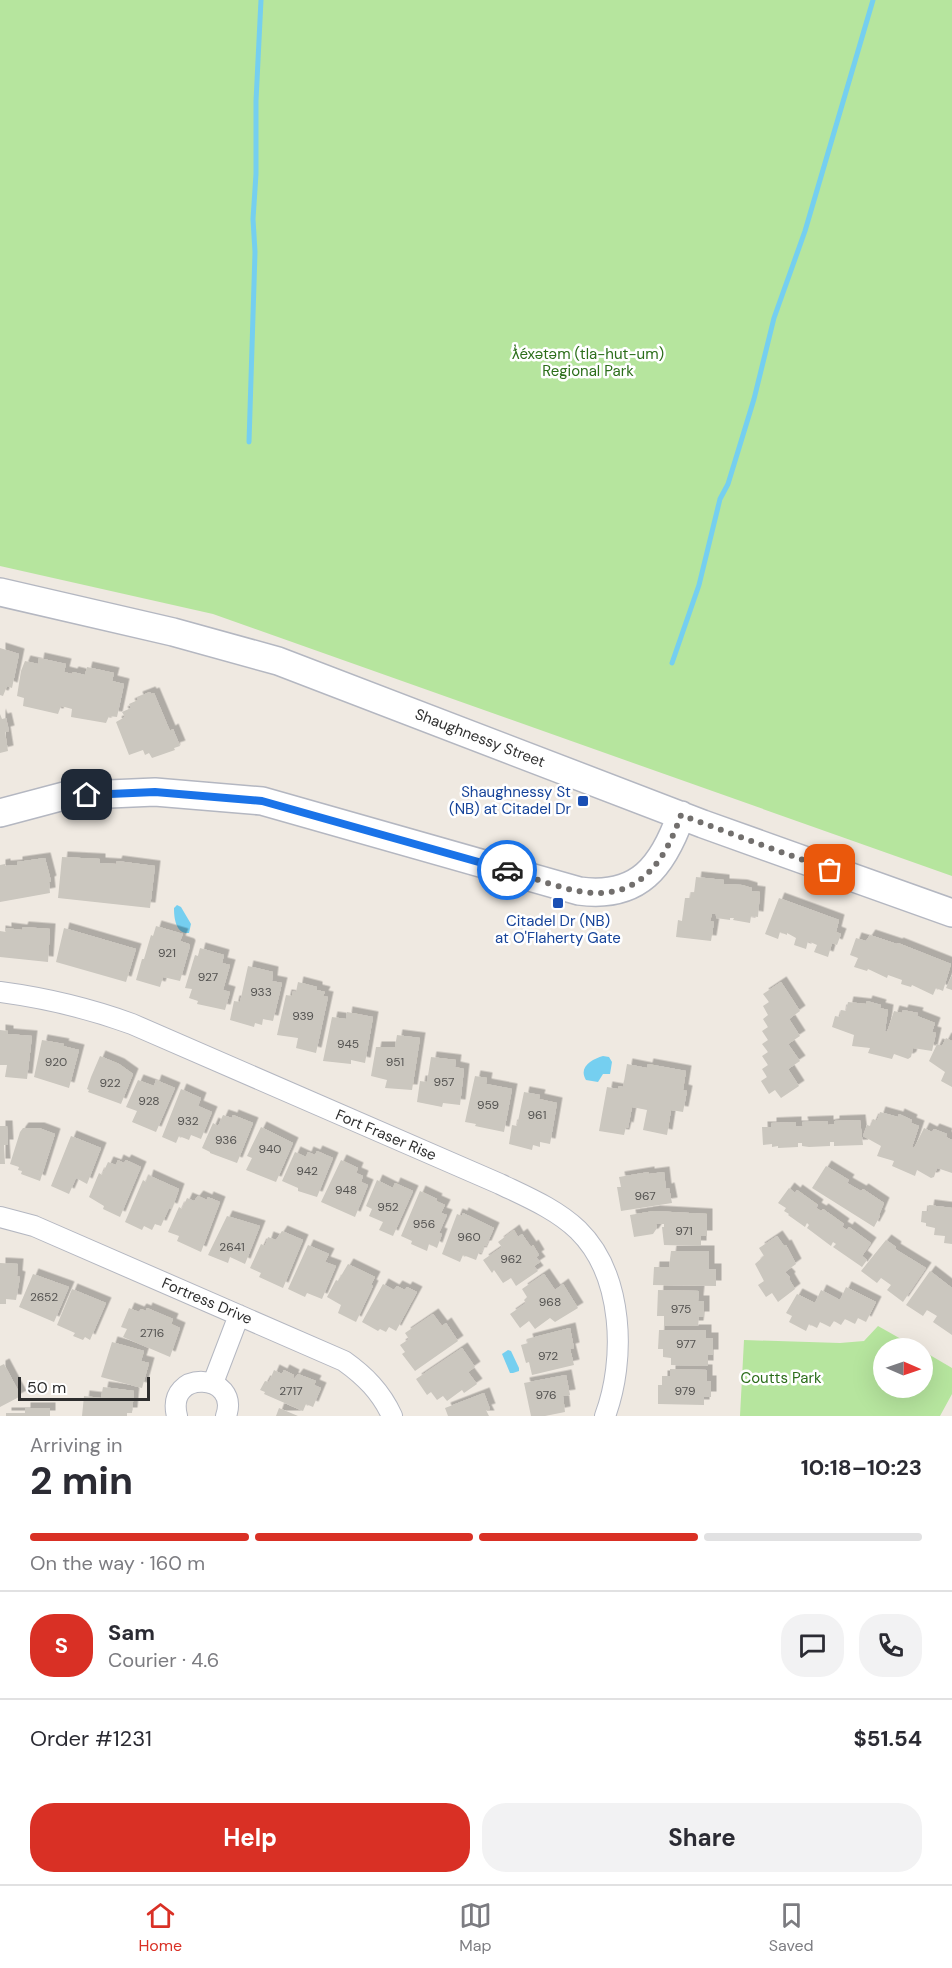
<!DOCTYPE html>
<html lang="en">
<head>
<meta charset="utf-8">
<style>
  body { margin:0; font-family:"DM Sans",sans-serif; background:#f2f2f3; color:#2b2b33; height:100vh; display:flex; flex-direction:column; font-size:22px; white-space:nowrap }
  * { box-sizing:border-box; margin:0 }
  p { font-size:20px; color:#7c7c81 }
  .icon { flex:none; width:33px; height:33px; fill:none; stroke:currentColor; stroke-width:2; stroke-linecap:round; stroke-linejoin:round }
  .map { position:relative; height:1416px; overflow:hidden }
  .sheet { display:flex; flex-direction:column; background:#fff; flex:1 }
  .sheet>* { flex:none }
  .needle { width:39px; rotate:92deg }
  .controls { position:absolute; left:873px; top:1338px; display:grid; gap:12px }
  .controls a { display:grid; place-items:center; width:60px; height:60px; border-radius:50%; background:#fff; box-shadow:0 6px 24px #0002; font-size:30px }
  .scale { position:absolute; left:18px; bottom:15px; width:132px; box-sizing:border-box; padding-left:6px; border:3px solid #2e2e2e; border-top:0; font-size:16px; line-height:21px; white-space:nowrap; color:#2e2e2e; -webkit-text-stroke:4px #fff; paint-order:stroke }
  .pin { position:absolute; display:grid; place-items:center; width:51px; height:51px; color:#fff; margin:-26px; border-radius:12px; box-shadow:0 3px 9px #0006 }
  .courier { position:absolute; display:grid; place-items:center; width:60px; height:60px; margin:-30px; border:4px solid #1a73e8; border-radius:50%; background:#fff; color:#222; box-shadow:0 2px 8px #0007 }
  .summary em { font-style:normal; font-weight:700 }
  .summary div { display:flex; flex-direction:column-reverse }
  .summary { display:flex; align-items:center; justify-content:space-between; height:102px; padding:0 30px }
  h1 { font-size:39px; font-weight:700; line-height:45px }
  .bar { display:grid; grid-template-columns:repeat(4,1fr); gap:9px 6px; align-content:center; height:72px; padding:0 30px }
  .bar i { height:8px; border-radius:4px; background:#e1e1e2 }
  .bar .selected { background:#d93025 }
  .bar p { grid-column:span 4 }
  .line { display:flex; align-items:center; gap:15px; padding:0 30px; border-top:2px solid #e1e1e2 }
  .line div { flex:1 }
  .round { display:grid; place-items:center; flex:none; width:63px; height:63px; border-radius:24px; background:#f2f2f3 }
  .cta { display:flex; gap:12px; margin-top:auto; padding:12px 30px }
  .cta a { flex:1; height:69px; border-radius:24px; background:#d93025; color:#fff; font-size:24px; font-weight:700; line-height:69px; text-align:center }
  .cta a+a { background:#f2f2f3; color:#2b2b33 }
  .menu { display:flex; justify-content:space-around; align-items:center; height:84px; border-top:2px solid #e1e1e2; background:#fff; font-size:16px; color:#7c7c81 }
  .menu a { display:grid; justify-items:center; gap:3px }
  .menu .selected { color:#d93025 }
  .map>svg:first-child { display:block }
</style>
</head>
<body>
<div class="map">
<svg width="952" height="1416" viewBox="0 0 952 1416">
  <defs>
    <filter id="shadow"><feDropShadow dx="5.5" dy="-5.5" stdDeviation="0" flood-color="#0004"/></filter>
  </defs>
  <rect width="100%" height="100%" fill="#efe9e1"/>
  <path fill="#b6e59e" d="M0,0H952V876L213,614L0,566Z
    M878,1326L917,1348H884V1388H922L923,1351L952,1368V1394L940,1416H740L744,1340L840,1343L864,1341Z"/>
  <path fill="#75cff0" d="M177,905L181,907L191,924L189,933C176,934 174,919 174,908Z
    M603,1056L609,1057L612,1062L610,1074H603L598,1082L586,1080C578,1067 592,1059 603,1056Z
    M508,1350L511,1351L519,1368V1371L513,1373H510L502,1354Z"/>
  <g fill="none" stroke-linecap="round" stroke-linejoin="round">
    <path stroke="#75cff0" stroke-width="5" d="M249,442L255,252L253,219L256,174V101L261,0
      M672,663L699,585L720,499L728,484L754,399L774,318L805,231L873,0"/>
  </g>
  <path fill="#cbc7bf" filter="url(#shadow)" d="M0,648L19,654L12,688L7,686L3,696L0,695Z
    M39,658L66,664L64,672L72,674L73,672L85,675L87,667L114,673L112,681L124,684L117,717L109,716L106,723L71,717L72,709L61,706L58,714L23,706L24,698L17,696L21,671L25,661L38,664Z
    M150,692L151,694L154,693L170,731L173,729L180,746L174,748L175,750L152,758L149,753L145,755L143,750L129,755L116,722L125,717L122,712L131,708L129,704L138,700L137,697Z
    M0,714L2,719L6,718L9,731L5,732L8,751L0,753Z
    M62,857L100,859V863L116,864L117,861L155,866L150,908L58,898Z
    M45,858L51,881L49,882L50,893L0,902V865L5,864V866L17,865V862Z
    M696,877L724,880V884L742,885L752,888V891L760,892L758,917L751,916L750,923L733,920L734,918H730V920L716,918V914H712L710,921L714,922L711,941L676,937L678,920L682,921L685,898H690L691,893H694Z
    M779,898L839,920L836,932L841,934L837,945L832,943L828,957L814,952L817,945L808,941L806,949L794,945L796,938L787,933V935L780,932L778,939L765,934Z
    M156,926L183,934L180,941L189,944L190,946L180,981L163,977L160,987L136,980L142,959H144L151,935L153,936Z
    M23,927L50,929L48,962L0,957V931L6,932V928L22,930Z
    M64,928L136,949L126,982L56,962Z
    M870,935L897,944L898,943L951,964L943,991L936,988L933,995L912,985L911,987L901,984L902,980L888,975L887,978L868,969L867,971L854,967L858,958L850,955L856,938L866,941Z
    M200,948L224,955L222,963L230,965L223,990L230,992L225,1010L197,1004L198,1001L189,998L192,989L185,988L195,955L198,956Z
    M248,966L273,972L272,981L282,983L273,1021L263,1019L262,1025L255,1023L254,1027L230,1020L234,1001L240,1002Z
    M952,975V990L946,988Z
    M298,982L317,987V990L325,992L323,996L328,997L316,1053L296,1048L298,1038L277,1035L286,995L292,996L293,991L296,992Z
    M781,982L800,1011L789,1019L800,1036L788,1044L800,1061L788,1069L799,1086L781,1098L775,1090L769,1094L761,1081L767,1077L762,1069L768,1065L762,1056L768,1052L762,1044L768,1040L762,1031L768,1027L763,1019L768,1015L763,1006L769,1002L763,994Z
    M867,1001L881,1005L880,1008L888,1010L885,1031L887,1032L894,1011L902,1013L903,1010L918,1013L917,1016L935,1023L932,1032L936,1033L932,1051L913,1048L911,1057L908,1059L894,1054L892,1059L868,1053L870,1048L852,1046L854,1035L832,1027L835,1016L840,1017L841,1010L846,1011L848,1002L866,1004Z
    M347,1012L373,1017L365,1063L351,1060V1064L323,1061L332,1017L346,1019Z
    M0,1030L8,1031V1034L32,1036L27,1079L5,1077L7,1065H0Z
    M397,1035L420,1038L412,1090L385,1088L387,1080L371,1076L376,1047H395Z
    M946,1038L952,1041V1087L941,1081L945,1072L929,1061L937,1044L942,1046Z
    M42,1040L64,1044L63,1046L79,1050L69,1088L34,1077Z
    M100,1056L119,1064L133,1074L121,1104L88,1092L89,1090L87,1089L91,1077Z
    M431,1057L456,1060L455,1067L464,1069L460,1105L443,1103L442,1107L417,1102L420,1081L427,1082Z
    M627,1064L647,1068L648,1064L686,1071L683,1090L687,1091L683,1112L671,1110L667,1135L643,1130L647,1110L632,1107L628,1128L626,1127L624,1135L599,1131L607,1087L618,1089L619,1086L623,1087Z
    M475,1076L487,1078L486,1084L512,1089L504,1132L475,1126L476,1124L465,1122Z
    M138,1080L154,1086L156,1080L175,1088L156,1132L132,1122L137,1111L126,1107Z
    M181,1089L201,1098L198,1106L212,1112L201,1139L191,1135L189,1140L179,1136L176,1143L162,1137Z
    M524,1092L540,1095L539,1099L557,1103L550,1144L540,1142V1147L533,1145L532,1150L509,1144L512,1125L517,1126Z
    M880,1112L898,1117L899,1114L912,1120L911,1123L919,1126L912,1147L914,1148L924,1128L932,1132L934,1129L947,1134L946,1137L952,1140V1173L937,1168L934,1177L931,1178L917,1170L915,1176L892,1166L894,1161L877,1156L881,1146L863,1136L867,1125L870,1126L873,1119L877,1121Z
    M223,1115L232,1118L233,1115L253,1123L237,1163L210,1153V1152L202,1148L213,1123L218,1126Z
    M860,1120L863,1145L834,1146V1142H830V1146L809,1147L802,1146V1143H798V1147L778,1148V1146L772,1147V1144L763,1145L762,1127H771V1123L796,1122V1126H803L802,1122L828,1121V1125L834,1124V1121Z
    M0,1126H7L8,1145H4L5,1164H0Z
    M261,1127L293,1143L276,1182L246,1170L252,1158L247,1156Z
    M23,1128H39L55,1134L40,1181L21,1174L22,1171L18,1170L19,1167L10,1164L20,1132Z
    M71,1136L101,1148L87,1184L76,1178L69,1194L51,1186Z
    M317,1151L333,1158L317,1197L298,1191V1188L282,1181L295,1152L306,1157L308,1152L315,1155Z
    M118,1160L124,1163L126,1160L141,1167L120,1217L103,1209L104,1206L89,1197L99,1173L102,1175L108,1162L116,1165Z
    M341,1160L358,1168L356,1173L363,1176L361,1182L368,1185L355,1217L321,1202Z
    M826,1166L849,1180L847,1183L861,1191L863,1189L884,1203L879,1215L880,1216L874,1227L812,1188Z
    M649,1172V1174L664,1172L666,1189L669,1188L672,1203L621,1211L617,1187H621L619,1177Z
    M148,1175L179,1189L172,1209L169,1208L161,1226L155,1224L152,1230L144,1226L142,1230L125,1222L143,1180L146,1182Z
    M377,1180L393,1188L395,1183L413,1191L393,1236L379,1230L383,1222L369,1216L372,1209L366,1206Z
    M789,1188L795,1193L797,1190L818,1205L816,1208L821,1211L823,1209L844,1224L842,1227L847,1230L849,1227L871,1243L862,1256L867,1260L862,1267L833,1247L836,1244L833,1242L831,1246L807,1228L809,1225L807,1223L805,1227L788,1215L789,1214L784,1211L786,1208L778,1203Z
    M420,1191L437,1199L436,1201L445,1205L441,1213L447,1215L439,1233L442,1234L437,1248L429,1244L427,1251L411,1244L412,1241L401,1236Z
    M198,1196L207,1200L208,1197L220,1202L201,1252L177,1241L179,1236L168,1232L179,1207L182,1209L187,1198L194,1201Z
    M929,1205L952,1208V1244L944,1243L945,1236L934,1235L935,1228L926,1226V1223L921,1222L922,1211H928Z
    M654,1211L707,1214V1236H701V1246L664,1245L662,1227H664V1224H656L657,1228L653,1234L634,1237L630,1215Z
    M463,1213L494,1228L486,1246H484L481,1253L479,1252L476,1260L463,1255L460,1262L442,1254L457,1214L462,1216Z
    M227,1216L260,1226L245,1264L230,1257L228,1263L208,1255Z
    M514,1230L518,1237L522,1234L531,1247L533,1245L539,1255L536,1257L540,1262L534,1266L538,1271L516,1286L511,1278L503,1283L494,1270L492,1273L483,1260L502,1247L498,1242Z
    M282,1231L303,1240L283,1288L259,1277L261,1273L250,1268L261,1244L265,1246L268,1237L276,1240Z
    M777,1236L784,1246L786,1245L796,1264L785,1272L790,1277L789,1279L795,1289L778,1302L772,1293L766,1297L758,1285L764,1281L755,1264L764,1256L759,1248Z
    M886,1240L896,1247L895,1249L926,1268L903,1302L887,1290L891,1285L881,1278L877,1283L861,1271Z
    M308,1245L329,1254L325,1262L336,1266L322,1299L307,1293L305,1297L288,1289Z
    M671,1251H709V1269H716V1286L653,1285L654,1267H669Z
    M0,1263L18,1264L17,1276L20,1277L16,1300L6,1299V1304H0Z
    M348,1264L375,1277L371,1285L373,1286L356,1322L338,1313L341,1305L327,1297L336,1280L338,1281Z
    M930,1271L952,1288V1335L933,1322L937,1316L927,1310L923,1316L906,1305Z
    M33,1274L69,1287L54,1322L19,1307Z
    M544,1274L555,1290L563,1284L578,1308L555,1322L550,1318L535,1329L529,1321L520,1328L510,1314L526,1303L524,1300L527,1297L522,1289Z
    M383,1284L394,1290L397,1286L405,1290L407,1287L417,1292L396,1331L389,1327L386,1332L380,1329L378,1331L362,1322Z
    M846,1287L876,1302L866,1322L858,1318L855,1324L845,1319L841,1325L834,1321L830,1327L820,1322L817,1328L809,1324L806,1331L789,1322L792,1316L786,1313L797,1294L815,1303L821,1290L840,1300Z
    M72,1289L106,1303L90,1340L85,1337L83,1340L73,1336L75,1333L57,1325Z
    M658,1290L699,1291L698,1301H704V1317H699L698,1326H664V1316H657Z
    M129,1308L139,1312L141,1309L146,1311L147,1308L173,1319L171,1324L180,1328L170,1357L123,1337L127,1329L121,1327Z
    M433,1314L442,1326L446,1323L458,1341L415,1371L402,1354L405,1352L400,1345L409,1339L405,1333Z
    M570,1328L574,1348L570,1349L574,1365L532,1375L529,1362L526,1363L521,1345L528,1343L527,1339Z
    M659,1330H706V1338H713V1355H708V1366L671,1365V1358L663,1357V1349H658Z
    M112,1342L144,1351L141,1361L149,1363L142,1388L101,1377Z
    M462,1348L475,1367L468,1372L477,1384L464,1393L462,1390L447,1401L443,1396L437,1400L431,1392L427,1395L416,1379Z
    M4,1364L21,1396L0,1407V1366Z
    M670,1369L707,1370V1381H711V1397H704V1405L658,1404V1385H662V1376H670Z
    M274,1370L282,1374L284,1370L294,1375L293,1378L294,1379L298,1374L316,1381L314,1385L321,1388L313,1407L306,1404L303,1411L264,1394L265,1392L260,1390L265,1381L269,1382Z
    M566,1375L570,1395L563,1396L565,1412L545,1416H531L524,1383Z
    M103,1387L134,1391L132,1413H127V1416H82L84,1396L101,1398Z
    M484,1393L490,1409L486,1410L489,1416H448L445,1408Z
    M25,1408H50V1416H6V1413H25Z
    M279,1408L298,1416H276Z"/>
  <g fill="none" stroke-linecap="round" stroke-linejoin="round">
    <defs>
      <path id="street" d="M0,992C45,998 88,1008 132,1024L500,1184C527,1197 556,1209 578,1230C624,1275 626,1360 605,1416
        M0,1217L34,1226L344,1361C365,1376 381,1392 392,1416
        M213,1383L239,1315
        M177,1416C165,1368 241,1373 226,1416"/>
      <path id="secondary" d="M0,592L173,632L278,661L703,824L952,913
        M0,813L64,796L155,792L262,801L579,891C639,899 663,866 681,815"/>
    </defs>
    <use href="#street" stroke="#b4b7c1" stroke-width="22"/>
    <use href="#secondary" stroke="#b4b7c1" stroke-width="30"/>
    <use href="#street" stroke="#fff" stroke-width="20"/>
    <use href="#secondary" stroke="#fff" stroke-width="27"/>
  </g>
  <g fill="none" stroke-linecap="round" stroke-linejoin="round">
    <path stroke="#726f6d" stroke-width="6" stroke-dasharray="0 10.8" d="M507,870C532,877 570,893 596,893C645,894 667,855 681,815L830,870"/>
    <path stroke="#1a73e8" stroke-width="8" d="M87,795L155,792L262,801L507,870"/>
  </g>
  <g fill="#1a4fb4" stroke="#fff" stroke-width="2">
    <rect x="577" y="795" width="12" height="12" rx="3"/>
    <rect x="552" y="897" width="12" height="12" rx="3"/>
  </g>
  <g text-anchor="middle" stroke-width="5" stroke-linejoin="round" paint-order="stroke">
    <g font-size="12" fill="#555452">
      <text x="167" y="957">921</text>
      <text x="208" y="981">927</text>
      <text x="261" y="996">933</text>
      <text x="303" y="1020">939</text>
      <text x="348" y="1048">945</text>
      <text x="56" y="1066">920</text>
      <text x="395" y="1066">951</text>
      <text x="444" y="1086">957</text>
      <text x="110" y="1087">922</text>
      <text x="149" y="1105">928</text>
      <text x="488" y="1109">959</text>
      <text x="537" y="1119">961</text>
      <text x="188" y="1125">932</text>
      <text x="226" y="1144">936</text>
      <text x="270" y="1153">940</text>
      <text x="307" y="1175">942</text>
      <text x="346" y="1194">948</text>
      <text x="645" y="1200">967</text>
      <text x="388" y="1211">952</text>
      <text x="424" y="1228">956</text>
      <text x="684" y="1235">971</text>
      <text x="469" y="1241">960</text>
      <text x="232" y="1251">2641</text>
      <text x="511" y="1263">962</text>
      <text x="44" y="1301">2652</text>
      <text x="550" y="1306">968</text>
      <text x="681" y="1313">975</text>
      <text x="152" y="1337">2716</text>
      <text x="686" y="1348">977</text>
      <text x="548" y="1360">972</text>
      <text x="291" y="1395">2717</text>
      <text x="685" y="1395">979</text>
      <text x="546" y="1399">976</text>
    </g>
    <g font-size="15" fill="#2c6e1b" stroke="#fff">
      <text x="588" y="359">ƛ̓éxətəm (tla-hut-um)<tspan x="588" dy="17">Regional Park</tspan></text>
      <text x="781" y="1383">Coutts Park</text>
    </g>
    <g font-size="15" fill="#2e2e2e" stroke="#fff">
      <text transform="translate(480 738) rotate(21)" y="5">Shaughnessy Street</text>
      <text transform="translate(386 1135) rotate(23)" y="5">Fort Fraser Rise</text>
      <text transform="translate(207 1301) rotate(23)" y="5">Fortress Drive</text>
    </g>
    <g font-size="15" fill="#164399" stroke="#fff" text-anchor="end">
      <text x="571" y="797">Shaughnessy St<tspan x="571" dy="17">(NB) at Citadel Dr</tspan></text>
      <text x="558" y="926" text-anchor="middle">Citadel Dr (NB)<tspan x="558" dy="17">at O'Flaherty Gate</tspan></text>
    </g>
  </g>
</svg>
<div class="controls">
<a><svg class="needle" viewBox="-14 -14 28 28"><path d="M0-13l5 13h-10z" fill="#e53935"/><path d="M0 13l5-13h-10z" fill="#7c7c81"/></svg></a>
</div>
<div class="scale">50 m</div>
<div class="pin" style="left:830px;top:870px;background:#ea580c"><svg class="icon" aria-label="bag" viewBox="0 0 24 24"><path d="M5 8h14l-1 12H6zM9 8a3 3 0 0 1 6 0"/></svg></div>
<div class="pin" style="left:87px;top:795px;background:#1f2937"><svg class="icon" aria-label="home" viewBox="0 0 24 24"><path d="M3 11l9-7 9 7M6 9v11h12V9"/></svg></div>
<div class="courier" style="left:507px;top:870px"><svg class="icon" aria-label="car" viewBox="0 0 24 24"><path d="M5 17H2v-5l4-1 3-4h7l3 4 3 1v5h-3M9 17h6M6 11h13"/><circle cx="7" cy="17" r="2"/><circle cx="17" cy="17" r="2"/></svg></div>
</div>
<section class="sheet">
<div class="summary"><div><h1>2 min</h1><p>Arriving in</p></div><em>10:18–10:23</em></div>
<div class="bar"><i class="selected"></i><i class="selected"></i><i class="selected"></i><i></i><p>On the way · 160 m</p></div>
<div class="line" style="height:108px"><b class="round" style="background:#d93025;color:#fff">S</b><div><b>Sam</b><p>Courier · 4.6</p></div><a class="round"><svg class="icon" aria-label="chat" viewBox="0 0 24 24"><path d="M4 5h16v11H9l-5 4z"/></svg></a><a class="round"><svg class="icon" aria-label="phone" viewBox="0 0 24 24"><path d="M5 4h4l2 5-3 2q2 4 5 5l2-3 5 2v4C11 20 4 13 5 4z"/></svg></a></div>
<div class="line" style="height:78px"><div>Order #1231</div><b>$51.54</b></div>
<div class="cta"><a>Help</a><a>Share</a></div>
</section>
<nav class="menu">
<a class="selected"><svg class="icon" aria-label="home" viewBox="0 0 24 24"><path d="M3 11l9-7 9 7M6 9v11h12V9"/></svg>Home</a>
<a><svg class="icon" aria-label="map" viewBox="0 0 24 24"><path d="M3 6l6-2 6 2 6-2v14l-6 2-6-2-6 2zM9 4v14M15 6v14"/></svg>Map</a>
<a><svg class="icon" aria-label="saved" viewBox="0 0 24 24"><path d="M7 4h10v16l-5-4-5 4z"/></svg>Saved</a>
</nav>
</body>
</html>
